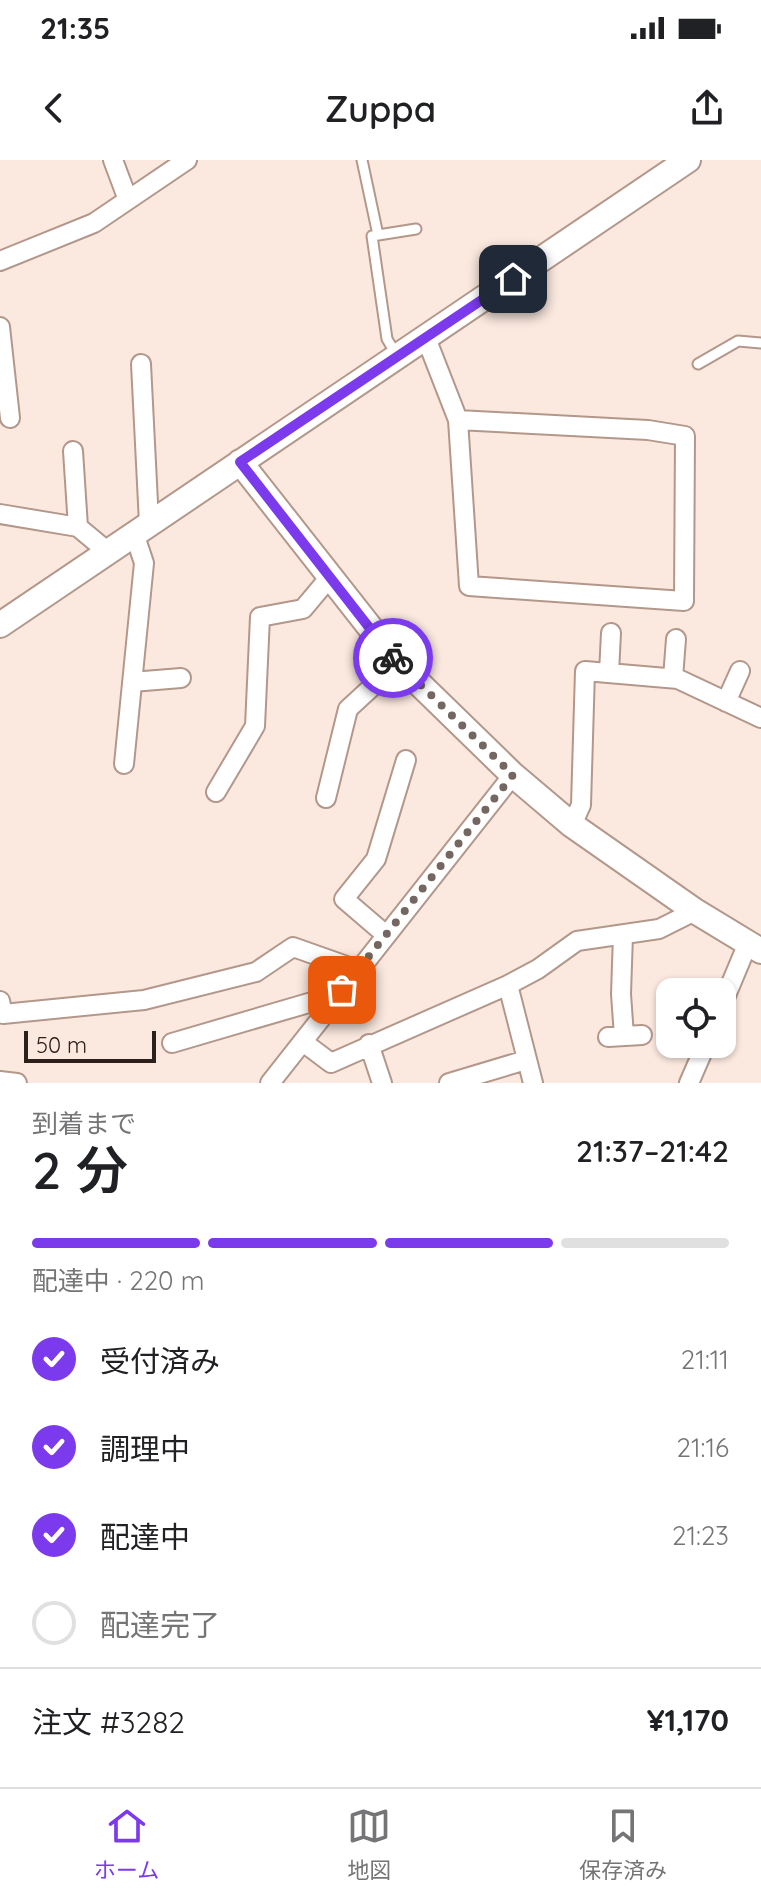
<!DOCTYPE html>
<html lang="ja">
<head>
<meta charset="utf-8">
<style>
  body { margin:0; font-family:Quicksand,"Noto Sans JP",sans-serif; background:#f6f6f6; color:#202124; height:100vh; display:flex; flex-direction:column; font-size:30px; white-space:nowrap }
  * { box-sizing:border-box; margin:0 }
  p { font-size:26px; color:#757577 }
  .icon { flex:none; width:44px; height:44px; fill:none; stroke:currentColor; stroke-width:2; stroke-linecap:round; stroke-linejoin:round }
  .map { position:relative; height:923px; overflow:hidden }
  .drawer { display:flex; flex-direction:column; background:#fff; flex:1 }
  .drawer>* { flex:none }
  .tools { position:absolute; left:656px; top:818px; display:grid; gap:16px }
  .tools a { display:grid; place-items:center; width:80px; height:80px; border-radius:16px; background:#fff; box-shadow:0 2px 6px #0004; font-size:40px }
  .scale { position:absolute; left:24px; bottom:20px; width:132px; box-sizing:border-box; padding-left:8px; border:4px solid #2b201b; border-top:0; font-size:22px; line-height:28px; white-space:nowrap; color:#2b201b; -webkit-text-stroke:6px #fbe9e0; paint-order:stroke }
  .pin { position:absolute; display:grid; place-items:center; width:68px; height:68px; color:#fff; margin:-34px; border-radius:16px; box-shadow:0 4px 12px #0006 }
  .courier { position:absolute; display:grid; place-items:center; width:80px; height:80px; margin:-40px; border:6px solid #7c3aed; border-radius:50%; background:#fff; color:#222; box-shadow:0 2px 10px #0007 }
  .head em { font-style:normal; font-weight:600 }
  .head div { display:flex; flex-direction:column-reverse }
  .head { display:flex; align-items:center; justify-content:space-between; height:136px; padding:0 32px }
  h1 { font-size:52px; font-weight:600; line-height:60px }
  .bar { display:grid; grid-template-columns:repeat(4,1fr); gap:12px 8px; align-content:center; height:96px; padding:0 32px }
  .bar i { height:10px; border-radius:6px; background:#e0e0e0 }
  .bar .active { background:#7c3aed }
  .bar p { grid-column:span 4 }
  .line { display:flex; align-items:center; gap:20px; padding:0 32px; border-top:2px solid #e0e0e0 }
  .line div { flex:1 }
  ol { padding:0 32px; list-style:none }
  li { display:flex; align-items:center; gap:24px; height:88px }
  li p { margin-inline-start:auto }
  li .icon { padding:8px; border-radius:50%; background:#7c3aed; color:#fff; stroke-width:4 }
  li:last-child { color:#757577 }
  li i { width:44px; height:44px; border:4px solid #e0e0e0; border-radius:50% }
  .status { display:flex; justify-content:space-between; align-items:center; height:56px; padding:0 40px; background:#fff; direction:ltr }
  .status svg { height:22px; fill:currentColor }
  header { display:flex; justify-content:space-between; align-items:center; height:104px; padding:0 32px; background:#fff; font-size:36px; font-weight:600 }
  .dock { display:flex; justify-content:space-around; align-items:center; height:112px; border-top:2px solid #e0e0e0; background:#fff; font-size:22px; color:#757577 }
  .dock a { display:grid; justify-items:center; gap:4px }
  .dock .active { color:#7c3aed }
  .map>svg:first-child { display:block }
</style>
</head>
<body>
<div class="status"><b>21:35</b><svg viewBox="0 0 49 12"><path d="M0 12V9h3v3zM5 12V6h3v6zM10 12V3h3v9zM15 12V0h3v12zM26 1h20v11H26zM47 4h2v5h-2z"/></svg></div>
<header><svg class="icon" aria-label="back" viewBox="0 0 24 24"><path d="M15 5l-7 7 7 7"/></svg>Zuppa<svg class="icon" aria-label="share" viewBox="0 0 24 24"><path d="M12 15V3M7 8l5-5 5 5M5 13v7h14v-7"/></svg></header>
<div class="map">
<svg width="761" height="923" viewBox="0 0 761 923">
  <rect width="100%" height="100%" fill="#fbe9e0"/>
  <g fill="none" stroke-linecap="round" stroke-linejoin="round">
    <defs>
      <path id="lane" d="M362,0L378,75
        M396,194L387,179L372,76L416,69
        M698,204L738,181L761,183"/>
      <path id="street" d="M113,0L128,40
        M0,101L94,63L187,0
        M0,167L10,258
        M426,178L458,260L469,426L684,441L685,276L648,270L458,260
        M141,204L149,363
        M73,291L78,367
        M0,354L78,367L108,392
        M609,513L611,473
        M673,518L676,479
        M132,522L181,518
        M726,542L740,511
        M124,604L144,403L134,373
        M216,632L255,566L260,457L303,449L329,418
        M326,638L348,549L398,503
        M572,665L581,645L585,511L678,519L761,558
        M386,775L344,739L376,699L406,600
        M623,775L621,834L624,876
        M508,825L533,923
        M0,841L3,854L144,840L256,812L293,787L358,810
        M722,845L748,783
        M608,877L642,875
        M303,882L331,903L508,825L538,809L577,781L659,769L695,751
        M172,883L312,842L327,850
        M369,884L382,923
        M0,921L17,923
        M270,923L513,615
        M449,923L526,900
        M689,923L706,884"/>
      <path id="secondary" d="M240,302L398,503L513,615L572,665L695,751L761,791
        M0,465L688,0"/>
    </defs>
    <use href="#lane" stroke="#b3978a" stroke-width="13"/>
    <use href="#street" stroke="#b3978a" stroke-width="22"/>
    <use href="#secondary" stroke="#b3978a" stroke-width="28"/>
    <use href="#lane" stroke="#fff" stroke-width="9"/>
    <use href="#street" stroke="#fff" stroke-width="18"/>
    <use href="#secondary" stroke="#fff" stroke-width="24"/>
  </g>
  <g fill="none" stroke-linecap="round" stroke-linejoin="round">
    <path stroke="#746660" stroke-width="8" stroke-dasharray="0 14.4" d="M342,830L513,615L393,498"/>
    <path stroke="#7c3aed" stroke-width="10" d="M393,498L240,302L513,119"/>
  </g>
</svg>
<div class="tools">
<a><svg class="icon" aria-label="locate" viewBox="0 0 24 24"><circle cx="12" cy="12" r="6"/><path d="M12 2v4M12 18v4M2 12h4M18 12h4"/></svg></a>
</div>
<div class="scale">50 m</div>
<div class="pin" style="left:342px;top:830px;background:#ea580c"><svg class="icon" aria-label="bag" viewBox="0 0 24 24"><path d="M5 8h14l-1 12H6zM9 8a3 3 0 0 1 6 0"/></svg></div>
<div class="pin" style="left:513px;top:119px;background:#1f2937"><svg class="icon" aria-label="home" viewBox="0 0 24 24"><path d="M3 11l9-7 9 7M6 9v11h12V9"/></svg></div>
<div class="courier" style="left:393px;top:498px"><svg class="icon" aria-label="bike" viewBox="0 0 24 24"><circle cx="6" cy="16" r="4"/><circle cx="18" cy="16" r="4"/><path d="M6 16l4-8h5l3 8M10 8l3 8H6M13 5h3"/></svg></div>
</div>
<section class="drawer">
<div class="head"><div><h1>2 分</h1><p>到着まで</p></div><em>21:37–21:42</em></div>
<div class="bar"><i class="active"></i><i class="active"></i><i class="active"></i><i></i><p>配達中 · 220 m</p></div>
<ol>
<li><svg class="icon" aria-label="check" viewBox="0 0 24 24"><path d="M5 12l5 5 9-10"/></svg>受付済み<p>21:11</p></li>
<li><svg class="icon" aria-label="check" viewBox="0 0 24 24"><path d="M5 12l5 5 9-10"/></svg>調理中<p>21:16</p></li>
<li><svg class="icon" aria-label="check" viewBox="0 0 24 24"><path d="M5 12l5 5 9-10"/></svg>配達中<p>21:23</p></li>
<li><i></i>配達完了</li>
</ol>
<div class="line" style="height:104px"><div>注文 #3282</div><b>¥1,170</b></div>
</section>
<nav class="dock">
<a class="active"><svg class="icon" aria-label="home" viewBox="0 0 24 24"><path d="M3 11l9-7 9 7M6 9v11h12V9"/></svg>ホーム</a>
<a><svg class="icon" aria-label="map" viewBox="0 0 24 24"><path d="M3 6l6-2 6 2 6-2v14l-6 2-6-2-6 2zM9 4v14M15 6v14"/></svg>地図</a>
<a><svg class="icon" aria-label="saved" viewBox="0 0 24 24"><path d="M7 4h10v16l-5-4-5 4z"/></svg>保存済み</a>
</nav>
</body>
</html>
